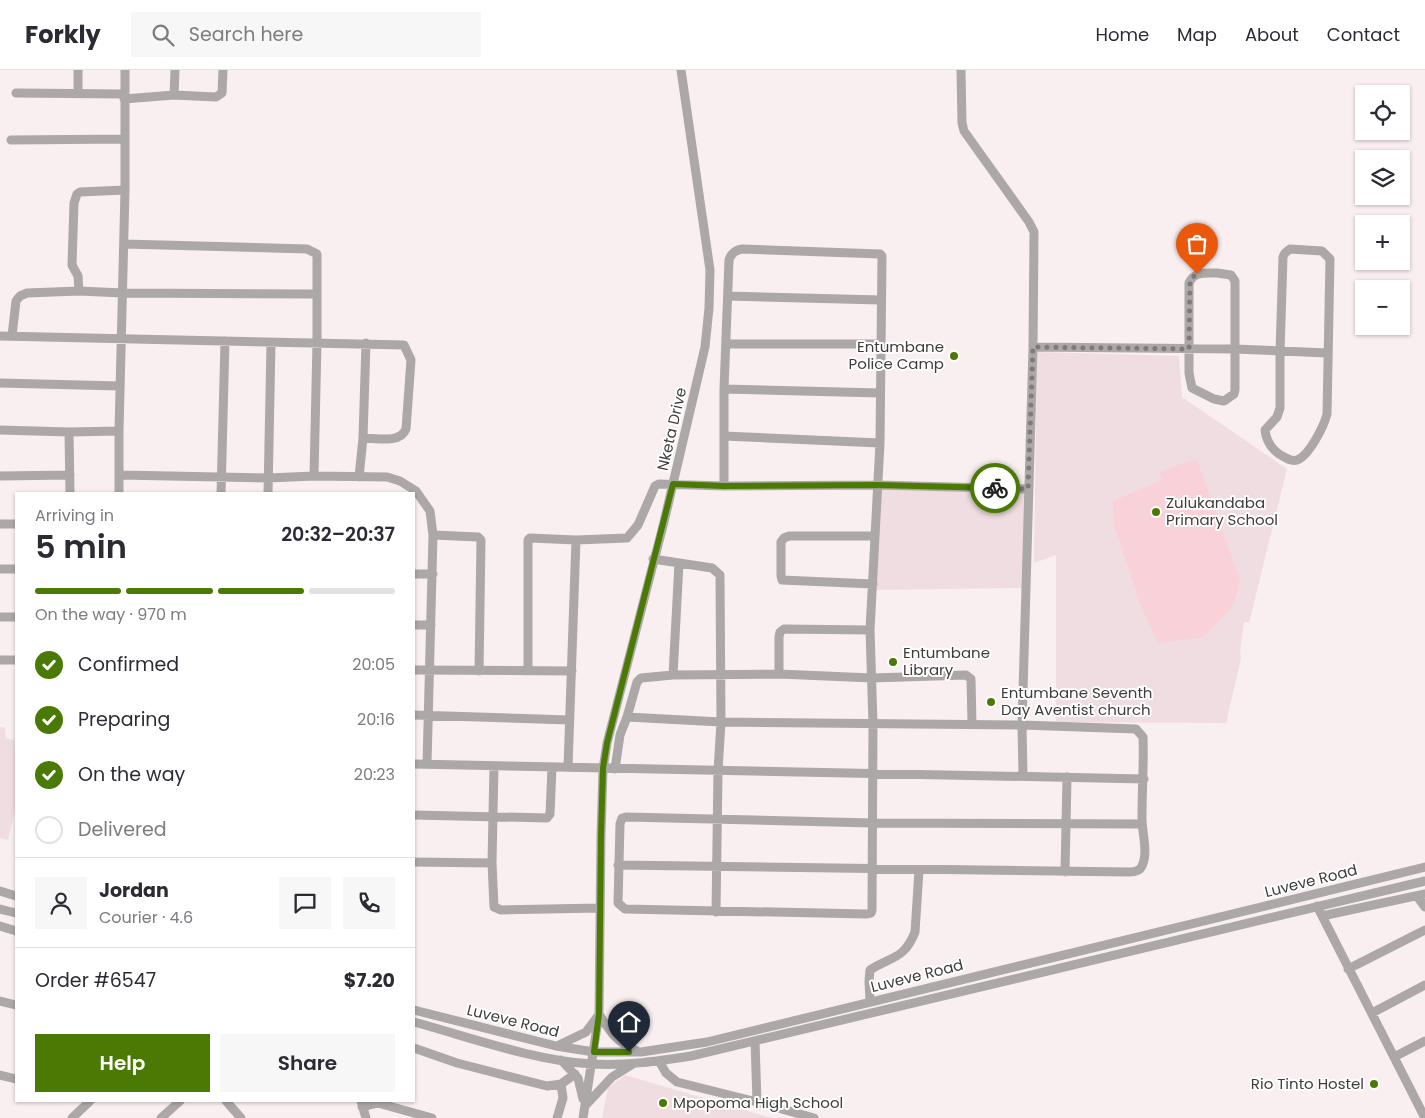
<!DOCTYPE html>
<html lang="en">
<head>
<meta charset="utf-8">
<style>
  body { margin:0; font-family:Poppins,sans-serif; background:#f7f7f7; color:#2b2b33; height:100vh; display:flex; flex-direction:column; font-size:19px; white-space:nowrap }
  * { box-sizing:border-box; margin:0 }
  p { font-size:16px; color:#7c7c81 }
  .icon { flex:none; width:28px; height:28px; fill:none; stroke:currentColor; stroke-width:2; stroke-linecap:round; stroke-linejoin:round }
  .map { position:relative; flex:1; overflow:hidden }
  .panel { position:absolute; left:15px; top:422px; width:400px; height:610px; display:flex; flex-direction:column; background:#fff; border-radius:0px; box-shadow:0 1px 4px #0004 }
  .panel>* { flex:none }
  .tools { position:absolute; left:1355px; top:15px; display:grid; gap:10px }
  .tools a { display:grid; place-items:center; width:55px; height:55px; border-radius:0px; background:#fff; box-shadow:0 1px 4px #0004; font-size:25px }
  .pin { position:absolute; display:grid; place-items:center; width:42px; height:42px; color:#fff; margin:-51px -21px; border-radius:50% 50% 50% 0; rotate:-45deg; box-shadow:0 0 5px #0007 }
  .pin .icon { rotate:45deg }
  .courier { position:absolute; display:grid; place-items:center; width:50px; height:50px; margin:-25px; border:4px solid #4a7a03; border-radius:50%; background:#fff; color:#222; box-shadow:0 1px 6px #0007 }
  .head em { font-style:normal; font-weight:600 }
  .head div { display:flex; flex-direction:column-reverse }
  .head { display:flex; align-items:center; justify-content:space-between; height:85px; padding:0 20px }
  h1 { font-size:32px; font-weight:600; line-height:38px }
  .bar { display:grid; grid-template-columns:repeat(4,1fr); gap:8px 5px; align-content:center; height:60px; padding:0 20px }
  .bar i { height:6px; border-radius:4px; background:#e1e1e2 }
  .bar .selected { background:#4a7a03 }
  .bar p { grid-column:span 4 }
  .line { display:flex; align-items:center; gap:12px; padding:0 20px; border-top:1px solid #e1e1e2 }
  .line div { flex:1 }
  .round { display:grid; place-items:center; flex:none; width:52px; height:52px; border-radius:0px; background:#f7f7f7 }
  ol { padding:0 20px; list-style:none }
  li { display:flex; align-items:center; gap:15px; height:55px }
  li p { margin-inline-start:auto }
  li .icon { padding:5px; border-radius:50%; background:#4a7a03; color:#fff; stroke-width:4 }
  li:last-child { color:#7c7c81 }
  li i { width:28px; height:28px; border:2px solid #e1e1e2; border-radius:50% }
  .cta { display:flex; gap:10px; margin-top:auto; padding:10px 20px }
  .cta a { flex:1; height:58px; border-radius:0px; background:#4a7a03; color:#fff; font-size:20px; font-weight:600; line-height:58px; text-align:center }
  .cta a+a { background:#f7f7f7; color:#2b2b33 }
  header { display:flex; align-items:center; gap:30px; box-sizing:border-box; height:70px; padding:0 25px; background:#fff; border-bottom:1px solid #e1e1e2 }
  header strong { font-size:24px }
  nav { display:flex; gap:28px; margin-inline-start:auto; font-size:18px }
  .search { width:350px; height:45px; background:#f7f7f7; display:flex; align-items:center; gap:12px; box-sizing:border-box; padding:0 18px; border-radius:0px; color:#7c7c81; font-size:19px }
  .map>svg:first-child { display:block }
</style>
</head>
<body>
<header>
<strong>Forkly</strong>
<div class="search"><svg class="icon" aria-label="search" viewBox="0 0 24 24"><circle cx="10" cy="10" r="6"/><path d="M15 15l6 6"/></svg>Search here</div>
<nav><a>Home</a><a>Map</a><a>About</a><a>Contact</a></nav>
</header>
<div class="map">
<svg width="1425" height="1048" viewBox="0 0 1425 1048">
  <rect width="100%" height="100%" fill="#f9eef0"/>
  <path fill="#f0dde1" d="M1037,282L1179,286L1182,327L1287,399L1249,553L1244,552L1240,581L1241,588L1226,653L1056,652V485L1034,493Z
    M879,416L1027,420L1024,518L874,520Z
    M0,657L5,658L6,668L16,671V736L8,770L0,768Z
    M625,1005L772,1048H602L608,1018Z"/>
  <path fill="#f9d1d9" d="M1197,390L1240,509L1233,537L1203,567L1158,573L1140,534L1114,455L1113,431L1162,410L1159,402L1189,391Z"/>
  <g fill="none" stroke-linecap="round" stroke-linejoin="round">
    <path stroke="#aca8a8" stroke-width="9" d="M961,0L962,53L964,61L1029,152L1034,162L1033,277L1022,655L1023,706
      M16,23L124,24
      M78,23V0
      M174,25L175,0
      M124,29L174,25L216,27L222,23L223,0
      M11,70L125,69
      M124,174L307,179L317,184V272L314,406
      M1290,179L1322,181L1330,189L1327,344C1324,356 1309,386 1297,390C1291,392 1284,387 1279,384C1271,378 1266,370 1265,360L1277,347L1280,338V282L1283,187L1285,183Z
      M1217,203L1231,205L1235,211V320L1234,324L1224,331L1214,329L1192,318L1189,303V213C1194,201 1206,203 1217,203Z
      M79,221L78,206L72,195L74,133L77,124L80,122L125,120
      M728,226L881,230
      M0,266L404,275L411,290L406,359C400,374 376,368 363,368
      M12,266L16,231L20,226L27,223L79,221L123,223L316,224
      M726,274H881
      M1033,277L1235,279L1327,283
      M0,313L120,316
      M724,319L880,323
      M0,360L69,362L119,361
      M69,362L70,424
      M724,366L880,373
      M120,405L268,408L314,406L387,407L400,411L416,421L430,441L433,465L427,694
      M0,406L70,405
      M359,407L363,368L366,273
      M724,416V319L729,190C731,184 735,180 742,179L880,184L882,186L880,373L870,560L873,654L872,840L871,843L866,844L625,839L618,833L620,754L622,748L626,747L872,753L1142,754
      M119,424V361L125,120V0
      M221,424L225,271
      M268,424L271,273
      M0,454H16
      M433,465L478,467L481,470L479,601
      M653,489L712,498L720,505L721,652L718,701L716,842
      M0,499H16
      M414,504H433
      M873,514L782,510L781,506V472L784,468L789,466H874
      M0,547H16
      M414,555H431
      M0,590H16
      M414,600L572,601
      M528,601V470L530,468L576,470L627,468L638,455L655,416L659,414L724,416L877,415L1028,419
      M779,604V567L780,562L784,559L870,560
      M673,605L679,493
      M414,645L569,650
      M414,694L1144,709
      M494,696L492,793L494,837L501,840L600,838
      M568,697L576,470
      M615,699L620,665L627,647L637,612L641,608L673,605L779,604L872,608L966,605L971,609L972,654
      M414,745L547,748L550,744L552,697
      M414,792L492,793
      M618,795L1129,802C1134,802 1140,801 1142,796C1149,781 1141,761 1142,745C1142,719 1144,693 1143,667L1136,659L1022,655L721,652L627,647
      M1065,802L1067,707
      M0,821L16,826
      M1417,826L1425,837
      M1317,836L1425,1048
      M0,839L16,843
      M1322,846L1425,824
      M0,856L16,861
      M1348,899L1425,860
      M0,931L16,935
      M870,931L869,911L870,900C891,886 904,890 915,862L919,800
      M414,940L556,976L594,982H641L707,972L1425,797
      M1372,943L1425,915
      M599,944C611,963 616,972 637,981
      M414,952C469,967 535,991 592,994C626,996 659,991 691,986L1425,811
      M755,971L757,1032L814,1048
      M557,976L586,962L598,946
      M414,978L457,993L547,1016L561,1014L575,1004
      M1394,987L1425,971
      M561,990L578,1008L583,1029
      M659,991L666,1003L677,1012L757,1032
      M0,1005L16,1009
      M226,1031L241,1048
      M361,1031L366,1048
      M585,1036L612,1007L633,994
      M362,1037L378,1033L432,1048
      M72,1048L90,1031
      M161,1048L180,1031
      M557,1048L563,1028L561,1014
      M583,1048L599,944L601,765L603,699L607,673L664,452L705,277L709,238L710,200L681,0"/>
  </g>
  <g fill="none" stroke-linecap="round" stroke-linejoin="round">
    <path stroke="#817a7b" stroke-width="5" stroke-dasharray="0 9" d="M995,418L1028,419L1033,277L1189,279L1190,213L1194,206L1197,204"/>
    <path stroke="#4a7a03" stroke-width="6" d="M629,982H594L599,944L601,765L603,698L607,673L673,414L724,416L878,415L995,418"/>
  </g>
  <g fill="#4a7a03" stroke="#fff" stroke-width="2">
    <circle cx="954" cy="286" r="5"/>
    <circle cx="1156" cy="442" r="5"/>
    <circle cx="893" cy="592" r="5"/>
    <circle cx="991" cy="632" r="5"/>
    <circle cx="1374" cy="1014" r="5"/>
    <circle cx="663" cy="1033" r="5"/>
  </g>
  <g text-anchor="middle" stroke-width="4" stroke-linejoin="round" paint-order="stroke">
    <g font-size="15" fill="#403c3c" stroke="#fff" text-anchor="start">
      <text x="944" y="282" text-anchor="end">Entumbane<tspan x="944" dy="17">Police Camp</tspan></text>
      <text x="1166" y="438">Zulukandaba<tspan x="1166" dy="17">Primary School</tspan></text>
      <text x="903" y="588">Entumbane<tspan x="903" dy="17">Library</tspan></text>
      <text x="1001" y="628">Entumbane Seventh<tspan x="1001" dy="17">Day Aventist church</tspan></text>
      <text x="1364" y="1019" text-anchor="end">Rio Tinto Hostel</text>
      <text x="673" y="1038">Mpopoma High School</text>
    </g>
    <g font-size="15" fill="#403c3c" stroke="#fff">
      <text transform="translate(672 359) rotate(-77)" y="5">Nketa Drive</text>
      <text transform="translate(1311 811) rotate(-14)" y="5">Luveve Road</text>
      <text transform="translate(917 906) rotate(-14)" y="5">Luveve Road</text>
      <text transform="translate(513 951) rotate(14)" y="5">Luveve Road</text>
    </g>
  </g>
</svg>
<div class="tools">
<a><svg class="icon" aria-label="locate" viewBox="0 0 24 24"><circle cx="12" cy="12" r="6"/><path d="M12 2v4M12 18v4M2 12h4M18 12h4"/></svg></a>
<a><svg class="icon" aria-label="layers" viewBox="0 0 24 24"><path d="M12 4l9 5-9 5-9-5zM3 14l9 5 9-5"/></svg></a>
<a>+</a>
<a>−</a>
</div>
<div class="pin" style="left:1197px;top:204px;background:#ea580c"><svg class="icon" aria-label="bag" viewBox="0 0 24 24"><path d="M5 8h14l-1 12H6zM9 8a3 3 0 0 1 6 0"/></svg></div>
<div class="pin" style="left:629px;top:982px;background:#1f2937"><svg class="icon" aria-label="home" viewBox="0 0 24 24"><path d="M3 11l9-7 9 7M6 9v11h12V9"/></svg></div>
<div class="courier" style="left:995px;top:418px"><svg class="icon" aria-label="bike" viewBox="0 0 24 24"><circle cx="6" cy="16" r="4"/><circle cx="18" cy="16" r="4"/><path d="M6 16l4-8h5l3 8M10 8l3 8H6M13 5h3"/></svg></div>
<section class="panel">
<div class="head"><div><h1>5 min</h1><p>Arriving in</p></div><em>20:32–20:37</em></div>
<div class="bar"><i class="selected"></i><i class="selected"></i><i class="selected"></i><i></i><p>On the way · 970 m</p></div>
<ol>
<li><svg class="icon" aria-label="check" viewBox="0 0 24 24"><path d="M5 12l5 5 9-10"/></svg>Confirmed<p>20:05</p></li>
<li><svg class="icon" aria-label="check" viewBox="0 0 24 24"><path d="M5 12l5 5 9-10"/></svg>Preparing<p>20:16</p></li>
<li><svg class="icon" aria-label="check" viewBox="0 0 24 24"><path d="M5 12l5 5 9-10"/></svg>On the way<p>20:23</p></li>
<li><i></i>Delivered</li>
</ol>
<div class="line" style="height:90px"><a class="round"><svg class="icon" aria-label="person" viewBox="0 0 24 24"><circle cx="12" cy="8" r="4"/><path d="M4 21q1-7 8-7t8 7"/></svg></a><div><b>Jordan</b><p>Courier · 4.6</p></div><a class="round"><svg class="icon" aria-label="chat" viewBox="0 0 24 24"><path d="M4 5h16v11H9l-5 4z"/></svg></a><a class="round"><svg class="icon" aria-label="phone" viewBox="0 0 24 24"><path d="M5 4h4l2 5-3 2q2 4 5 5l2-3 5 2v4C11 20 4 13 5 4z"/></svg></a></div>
<div class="line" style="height:65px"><div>Order #6547</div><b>$7.20</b></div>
<div class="cta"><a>Help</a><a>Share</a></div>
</section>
</div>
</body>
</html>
